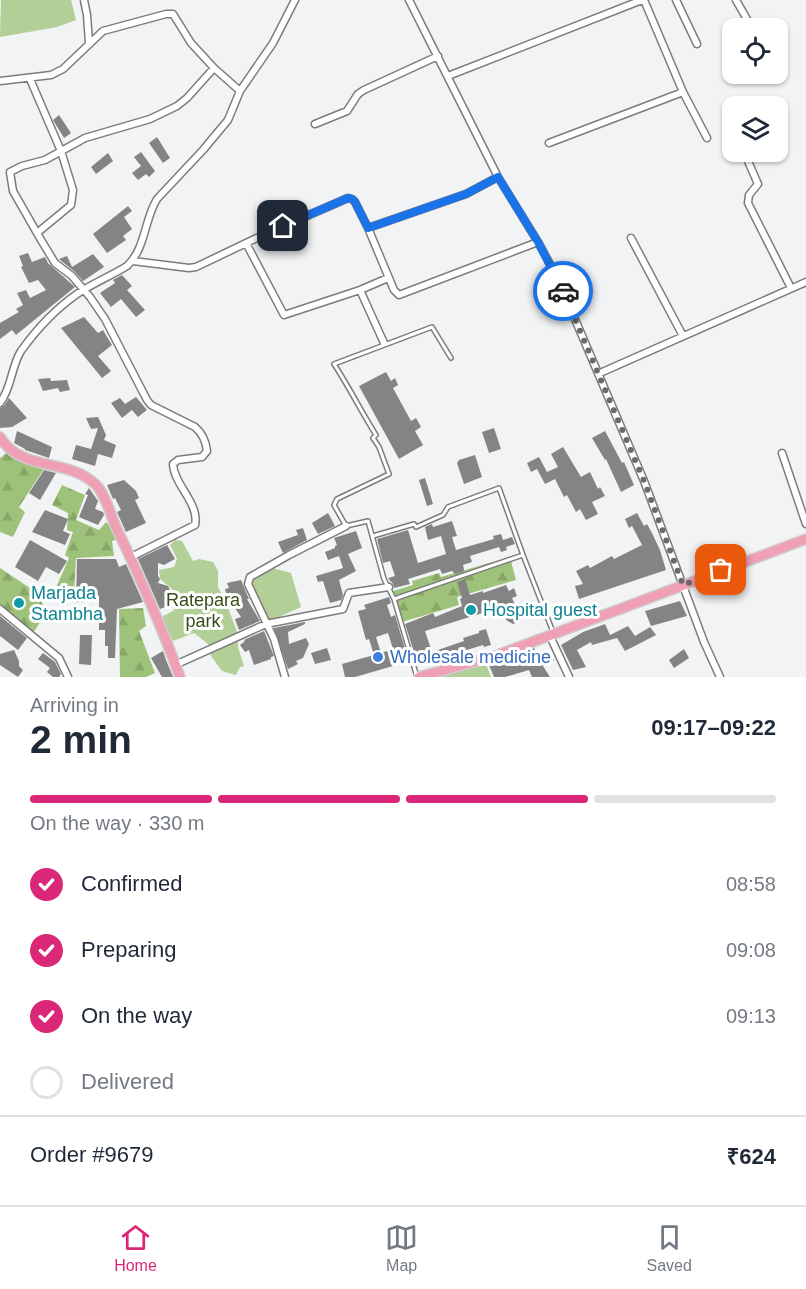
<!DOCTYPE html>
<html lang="en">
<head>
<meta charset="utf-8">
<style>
  body { margin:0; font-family:Helvetica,sans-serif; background:#f6f6f7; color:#1f2937; height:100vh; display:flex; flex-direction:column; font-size:22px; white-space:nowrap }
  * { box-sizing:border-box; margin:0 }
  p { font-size:20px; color:#747a83 }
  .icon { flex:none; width:33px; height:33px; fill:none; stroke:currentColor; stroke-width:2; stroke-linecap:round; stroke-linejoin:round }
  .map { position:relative; height:677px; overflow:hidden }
  .details { display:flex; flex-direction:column; background:#fff; flex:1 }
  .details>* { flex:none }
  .tools { position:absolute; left:722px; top:18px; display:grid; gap:12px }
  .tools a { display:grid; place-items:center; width:66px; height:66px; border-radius:12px; background:#fff; box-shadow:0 2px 4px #0004; font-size:30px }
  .pin { position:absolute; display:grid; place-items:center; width:51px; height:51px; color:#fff; margin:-26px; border-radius:12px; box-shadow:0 3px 9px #0006 }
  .courier { position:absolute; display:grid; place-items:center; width:60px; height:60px; margin:-30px; border:4px solid #1a73e8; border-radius:50%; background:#fff; color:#222; box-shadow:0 2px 8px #0007 }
  .summary em { font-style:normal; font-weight:600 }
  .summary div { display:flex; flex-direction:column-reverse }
  .summary { display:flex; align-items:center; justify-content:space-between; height:102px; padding:0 30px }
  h1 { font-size:39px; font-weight:600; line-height:45px }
  .bar { display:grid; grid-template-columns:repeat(4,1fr); gap:9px 6px; align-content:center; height:72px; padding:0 30px }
  .bar i { height:8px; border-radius:4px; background:#e0e1e3 }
  .bar .selected { background:#db2777 }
  .bar p { grid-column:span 4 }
  .line { display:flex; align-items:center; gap:15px; padding:0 30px; border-top:2px solid #e0e1e3 }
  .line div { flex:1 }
  ol { padding:0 30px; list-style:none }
  li { display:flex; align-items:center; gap:18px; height:66px }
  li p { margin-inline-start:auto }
  li .icon { padding:6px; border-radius:50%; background:#db2777; color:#fff; stroke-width:4 }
  li:last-child { color:#747a83 }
  li i { width:33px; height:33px; border:3px solid #e0e1e3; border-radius:50% }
  .tabs { display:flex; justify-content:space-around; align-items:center; height:84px; border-top:2px solid #e0e1e3; background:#fff; font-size:16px; color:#747a83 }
  .tabs a { display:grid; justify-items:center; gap:3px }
  .tabs .selected { color:#db2777 }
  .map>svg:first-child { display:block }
</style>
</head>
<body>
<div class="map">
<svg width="806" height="677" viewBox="0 0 806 677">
  <defs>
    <pattern id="forest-firs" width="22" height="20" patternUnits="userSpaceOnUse" patternTransform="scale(1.5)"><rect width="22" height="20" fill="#9ec279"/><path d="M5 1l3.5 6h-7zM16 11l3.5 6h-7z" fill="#88a668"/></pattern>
  </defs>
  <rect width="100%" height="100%" fill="#f2f3f4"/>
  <path fill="url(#forest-firs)" d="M6,453L28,464L45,467L19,507L25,512L13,537L0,532V458Z
    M62,485L85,495L76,520L99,530L106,522L121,538L112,541L114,556L76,558L74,593L55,590L69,558L65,555L73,532L67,530L68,513L52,505Z
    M510,557L516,580L457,597L459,605L402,622L393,591L413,585L412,581L439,573L441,577Z
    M0,568L42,596L43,618L33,633L0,609Z
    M143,608L146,626L139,631L155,673L146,677H120L119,609Z"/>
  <path fill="#b2cf97" d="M1,0H71L76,20L57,27L0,37Z
    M175,540L182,541L193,561L199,559L213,562L218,571V587L225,600L238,634V647L244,666L240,667L236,675L222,671L211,656L208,644L194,633L173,641L164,624L163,616L173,611L179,602L172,589L160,579L159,570L174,567L177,559L170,545Z
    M272,568L291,573L301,607L270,621L264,620L248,583Z
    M485,661L491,677H437Z"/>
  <path fill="#858485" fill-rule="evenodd" d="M59,115L71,133L64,138L53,120Z
    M157,137L170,158L163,163L149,143Z
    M141,152L155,171L149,177L146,174L138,180L132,173L141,166L134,157Z
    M108,153L113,161L96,174L91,167Z
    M128,206L132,211L124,217L132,229L123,236L126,240L107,253L93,234Z
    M28,253L32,262L45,257L48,263L75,287L16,335L12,330L0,339V323L19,312L16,309L23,305L17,293L26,290L30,298L46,290L38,280L29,283L21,267L23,266L19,256Z
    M93,254L104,267L83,281L75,272L59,259L67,256L72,267Z
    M122,275L132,286L127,290L145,310L136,317L121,299L111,307L100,293L115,283L113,280Z
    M84,317L98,333L103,330L112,345L98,356L111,371L102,378L61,328Z
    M386,372L391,381L395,378L398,385L393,388L411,421L416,418L421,427L415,431L423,445L399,459L359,386Z
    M50,378L51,381L67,380L70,390L60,392L58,388L43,391L38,379Z
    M136,397L147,410L138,417L132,410L122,418L111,403L120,398L125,404Z
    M9,398L27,418L12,427L0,428V408L4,406Z
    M98,417L106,435L104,440L116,445L112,458L98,454L95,466L72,459L76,445L91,449L98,428L91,429L86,418Z
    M494,428L501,449L489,453L482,432Z
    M17,431L52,447L49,458L25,450V449L14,443Z
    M605,431L622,463L624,462L634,485L621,492L606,459L605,460L592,438Z
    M563,447L581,477L590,472L598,489L600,487L605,496L592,502L598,514L586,520L580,509L576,512L567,495L564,497L555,479L545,484L537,469L531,472L527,463L539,457L547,472L558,467L551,454Z
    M475,455L482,477L464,484L457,463L459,460Z
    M44,470L56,473L40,500L29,493Z
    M425,478L433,504L427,506L419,480Z
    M124,480L136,491L139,498L135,500L146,523L126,532L117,512L121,510L115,498L113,499L107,485Z
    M89,488L98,501L95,509L103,512L104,515L98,525L79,517L88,495L85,494Z
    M45,510L68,519L63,531L70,534L65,545L32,532Z
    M328,513L335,526L318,534L312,523Z
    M637,513L644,526L647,524L652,533L660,550L666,570L579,599L575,586L583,584L576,571L588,565L590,568L612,556L614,559L642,545L632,526L629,528L625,519Z
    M452,521L457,536L452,537L456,550L494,539L493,536L501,534L503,540L512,537L515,544L506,547L507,550L501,552L499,547L470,556L472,562L463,565L464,570L463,572L455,574L452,571L442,574L440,569L408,579L410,584L394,588L393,584L388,578L395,576L390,561L383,563L377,539L408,530L418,563L446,554L441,536L428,540L425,527L432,524L433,527Z
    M303,528L307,540L283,553L278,542L298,535L296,530Z
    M356,531L362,548L348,554L356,571L339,580L343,595L341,600L330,603L323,581L318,582L316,576L343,568L339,556L328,560L325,552L335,548V546L337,545L334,538Z
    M30,540L67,561L59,574L46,567L38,581L15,567Z
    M167,545L175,559L164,565L158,563V576L160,579L158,583L168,586L176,603L160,609L138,559Z
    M77,559H116L119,567L126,564L143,602L117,609L115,658H108V646H105V630H99V596L83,595V602H76Z
    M465,579L470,595L483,591V593L506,585L509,591L514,588L517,596L512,598L516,607L522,613L520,621L513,624L506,620L508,605L425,631L432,652L464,641L463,638L479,633V631L486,629L491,645L484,647L483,645L418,665L405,624L433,613L435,617L462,606L460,599L462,598L457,582Z
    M241,580L249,599H247L260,621L239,630L235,619L241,617L235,608L237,606L232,596H227L225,589L229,588L227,583Z
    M389,597L391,603L387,605L391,617L395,615L408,659L392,664L393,666L355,677H345L342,664L374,655L369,639L366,640L358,611L366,609L364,605ZM388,633L393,649L381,653L376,637Z
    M680,601L687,616L651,626L645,611Z
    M0,616L27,638L18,650L0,636Z
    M305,622V624L288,632L289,644L306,638L309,644L303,658L296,661L298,664L288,669L274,628Z
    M605,624L610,635L628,626L635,636L650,627L656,635L625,651L617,638L592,645L591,642L577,650L586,667L573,670L561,645L583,632Z
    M264,631L274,656L271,657V659L254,665L249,650L245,652L240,645L245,641L244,640Z
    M80,635H92L91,665L79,664Z
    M327,648L331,660L315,664L311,653Z
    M534,648L538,656L547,651L554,660L543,666L550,677H532L529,670L505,677H494L489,665Z
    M684,649L689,658L674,668L669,660Z
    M14,650L19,661V666L23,670L18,677L0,665V654Z
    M163,651L166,660L173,677H162L151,658Z
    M43,653L55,662L61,674L59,677H53L47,672L50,668L38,659Z"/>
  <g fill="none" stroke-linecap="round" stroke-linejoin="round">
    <defs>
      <path id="service" d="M373,536L414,524L416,527L443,515L448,507L499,488L523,555
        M394,599L384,579L368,521L346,526L334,505L337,499L389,474L379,447L373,438L376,435C361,411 349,387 334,364L432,327L451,358
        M417,677L394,599L523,555L553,632"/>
      <path id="minor" d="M84,0L87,15L89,43
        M409,0L498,177L538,242L557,277L644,481L704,642L720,677
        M644,0L683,92L707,138
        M676,0L697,44
        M736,0L752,28
        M448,76L642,0
        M30,79L61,151L73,190L71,205L37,233
        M0,81L51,75L63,69L103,31L166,14H173L191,43L214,68L240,91
        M727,115L732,126
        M315,124L347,111L358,94L364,90L438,56
        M549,143L683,92
        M744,152L758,184L749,195L748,203L791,288
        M368,228L394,290L399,295L538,242
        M631,238L683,336
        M246,243L284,315L360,290
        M133,261L189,268L196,267L263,235L348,198L352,199L355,202L368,228L466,194L498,177
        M384,343L360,290L388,278
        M600,373L806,282
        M0,403C12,387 11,367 21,351C36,330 57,308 77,294C93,283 111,276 127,266C146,248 144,220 157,199L203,150L228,120L240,91L273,43L295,0
        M782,453L806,524
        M131,557L195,525C200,504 174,485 173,464L178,460L202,457L207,451C206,442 202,433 195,427L151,405L147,400L105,319L90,297L72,276L55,263L41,240L13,191L10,172L22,166L45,160L85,138L150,119L177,106L187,98L214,68
        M0,609L59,658L68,677
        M550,636L569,677
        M175,665L266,624L343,609L349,593L389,587
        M285,677L274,639L248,584L250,577L289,555L346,526"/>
      <path id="primary" d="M0,437C21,472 68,458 95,484C105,493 110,513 115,525C139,575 161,625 180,677
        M419,677L495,656L806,539"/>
    </defs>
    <use href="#service" stroke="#7c7c7d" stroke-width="6"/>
    <use href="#minor" stroke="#7c7c7d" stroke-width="9"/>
    <use href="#primary" stroke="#cecece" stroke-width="12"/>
    <use href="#service" stroke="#fff" stroke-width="3"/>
    <use href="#minor" stroke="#fff" stroke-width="6"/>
    <use href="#primary" stroke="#f0a0b4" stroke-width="9"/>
  </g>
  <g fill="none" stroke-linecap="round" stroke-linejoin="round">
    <path stroke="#6a6a6c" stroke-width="6" stroke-dasharray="0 10.8" d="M563,291L644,481L683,585L721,570"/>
    <path stroke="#1a73e8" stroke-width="8" d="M283,226L348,198L352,199L355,202L368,228L466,194L498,177L538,242L563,291"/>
  </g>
  <g fill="#0f9aa8" stroke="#fff" stroke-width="2">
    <circle cx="19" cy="603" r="6"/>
    <circle cx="471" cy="610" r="6"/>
  </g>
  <circle fill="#3f7fe0" stroke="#fff" stroke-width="2" cx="378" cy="657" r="6"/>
  <g text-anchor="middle" stroke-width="6" stroke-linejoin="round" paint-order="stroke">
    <g font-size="18" fill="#0d838f" stroke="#fff" text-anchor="start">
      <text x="31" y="599">Marjada<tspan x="31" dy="21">Stambha</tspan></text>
      <text x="483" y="616">Hospital guest</text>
    </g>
    <g font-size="18" fill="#364e1a" stroke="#fff">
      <text x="203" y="606">Ratepara<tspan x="203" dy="21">park</tspan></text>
    </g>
    <g font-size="18" fill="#366cbe" stroke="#fff" text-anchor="start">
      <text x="390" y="663">Wholesale medicine</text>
    </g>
  </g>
</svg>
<div class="tools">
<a><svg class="icon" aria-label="locate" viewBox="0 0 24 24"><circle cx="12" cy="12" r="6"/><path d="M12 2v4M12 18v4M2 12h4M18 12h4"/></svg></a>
<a><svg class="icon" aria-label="layers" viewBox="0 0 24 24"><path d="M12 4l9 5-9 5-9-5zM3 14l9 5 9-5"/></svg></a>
</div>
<div class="pin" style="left:721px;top:570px;background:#ea580c"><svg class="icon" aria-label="bag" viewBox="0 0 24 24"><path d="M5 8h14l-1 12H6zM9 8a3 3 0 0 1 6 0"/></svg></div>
<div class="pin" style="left:283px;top:226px;background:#1f2937"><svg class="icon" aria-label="home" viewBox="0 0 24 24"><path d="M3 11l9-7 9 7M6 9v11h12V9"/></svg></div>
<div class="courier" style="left:563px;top:291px"><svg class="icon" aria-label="car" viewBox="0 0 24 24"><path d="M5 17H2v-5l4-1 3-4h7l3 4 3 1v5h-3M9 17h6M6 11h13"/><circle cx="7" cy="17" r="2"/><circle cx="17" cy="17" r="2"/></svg></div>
</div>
<section class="details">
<div class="summary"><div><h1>2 min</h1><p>Arriving in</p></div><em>09:17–09:22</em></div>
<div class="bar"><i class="selected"></i><i class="selected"></i><i class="selected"></i><i></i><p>On the way · 330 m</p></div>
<ol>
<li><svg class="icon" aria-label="check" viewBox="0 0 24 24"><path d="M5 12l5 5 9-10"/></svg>Confirmed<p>08:58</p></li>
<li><svg class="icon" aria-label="check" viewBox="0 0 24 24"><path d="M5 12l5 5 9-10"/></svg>Preparing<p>09:08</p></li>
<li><svg class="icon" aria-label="check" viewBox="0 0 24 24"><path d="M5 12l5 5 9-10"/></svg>On the way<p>09:13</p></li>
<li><i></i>Delivered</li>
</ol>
<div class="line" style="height:78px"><div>Order #9679</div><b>₹624</b></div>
</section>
<nav class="tabs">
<a class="selected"><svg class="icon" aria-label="home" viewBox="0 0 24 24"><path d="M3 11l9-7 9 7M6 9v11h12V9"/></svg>Home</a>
<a><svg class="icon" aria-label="map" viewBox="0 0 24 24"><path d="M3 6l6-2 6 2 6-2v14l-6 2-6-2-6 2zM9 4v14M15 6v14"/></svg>Map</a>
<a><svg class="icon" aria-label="saved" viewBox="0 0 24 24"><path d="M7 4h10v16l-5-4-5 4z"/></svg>Saved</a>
</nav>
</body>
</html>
